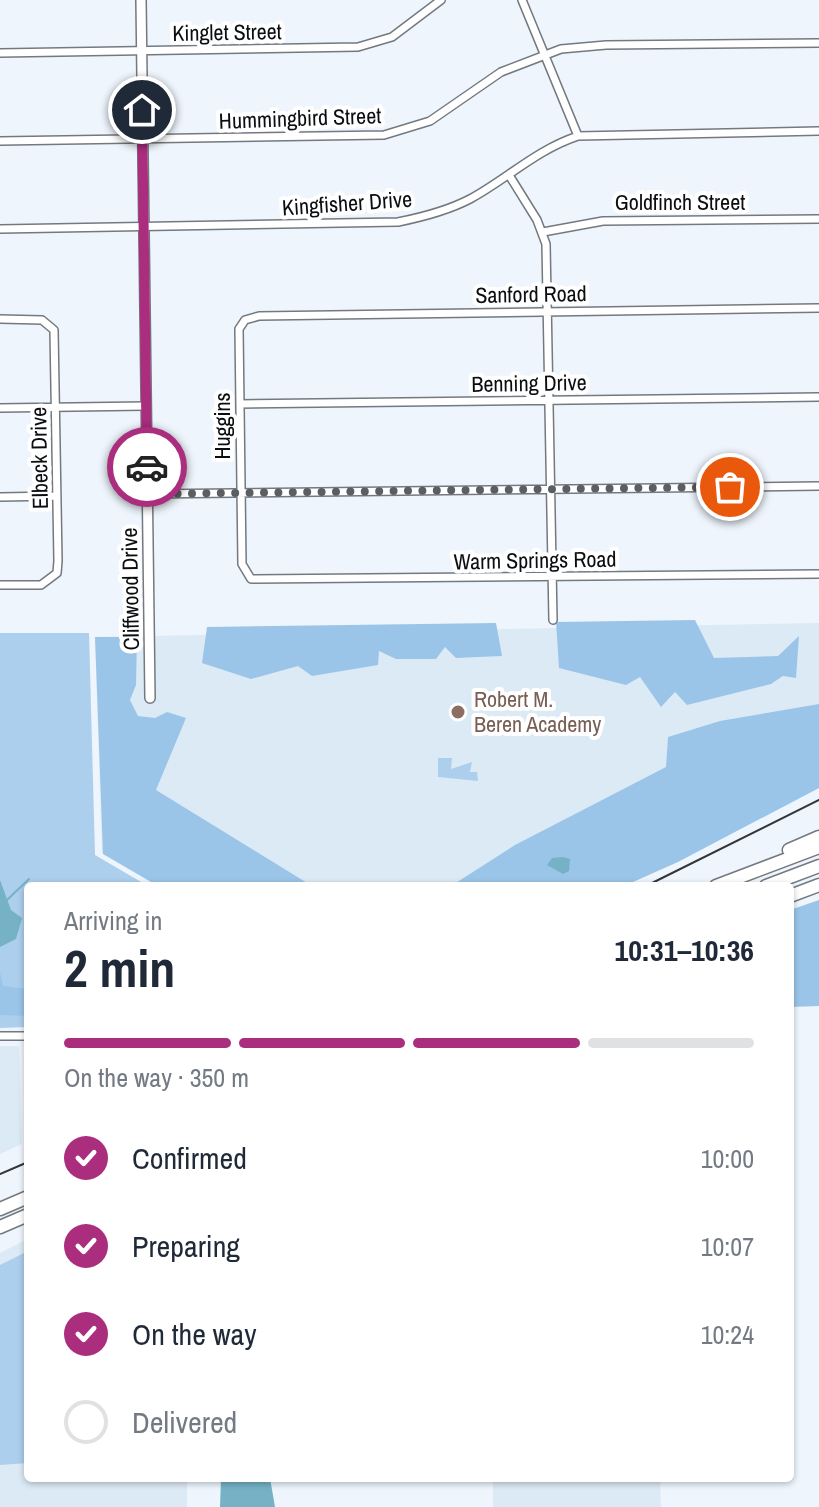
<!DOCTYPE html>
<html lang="en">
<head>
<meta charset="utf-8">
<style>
  body { margin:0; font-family:"Archivo Narrow",sans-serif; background:#f2f2f3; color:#1f2937; height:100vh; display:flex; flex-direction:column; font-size:30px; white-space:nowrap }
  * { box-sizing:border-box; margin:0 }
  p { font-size:26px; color:#747a83 }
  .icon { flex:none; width:44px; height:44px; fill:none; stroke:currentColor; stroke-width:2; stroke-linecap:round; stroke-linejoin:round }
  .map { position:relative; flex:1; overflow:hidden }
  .panel { position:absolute; left:24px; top:882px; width:770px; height:600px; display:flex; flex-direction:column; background:#fff; border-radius:8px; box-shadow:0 2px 6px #0004 }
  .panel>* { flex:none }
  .pin { position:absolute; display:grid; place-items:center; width:68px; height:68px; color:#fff; margin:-34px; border:4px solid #fff; border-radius:50%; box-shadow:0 2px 8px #0007 }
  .courier { position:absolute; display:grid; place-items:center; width:80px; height:80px; margin:-40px; border:6px solid #aa2d7e; border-radius:50%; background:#fff; color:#222; box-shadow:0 2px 10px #0007 }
  .headline em { font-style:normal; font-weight:700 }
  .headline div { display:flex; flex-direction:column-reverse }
  .headline { display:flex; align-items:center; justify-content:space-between; height:136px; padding:0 40px }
  h1 { font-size:52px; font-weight:700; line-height:60px }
  .bar { display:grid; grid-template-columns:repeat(4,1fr); gap:12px 8px; align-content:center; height:96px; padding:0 40px }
  .bar i { height:10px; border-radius:6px; background:#e0e1e3 }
  .bar .on { background:#aa2d7e }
  .bar p { grid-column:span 4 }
  ol { padding:0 40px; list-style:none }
  li { display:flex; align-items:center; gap:24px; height:88px }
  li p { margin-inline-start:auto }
  li .icon { padding:8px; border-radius:50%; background:#aa2d7e; color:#fff; stroke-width:4 }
  li:last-child { color:#747a83 }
  li i { width:44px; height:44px; border:4px solid #e0e1e3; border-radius:50% }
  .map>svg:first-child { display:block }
</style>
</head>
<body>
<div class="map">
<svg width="819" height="1507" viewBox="0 0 819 1507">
  <rect width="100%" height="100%" fill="#eef5fc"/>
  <path fill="#dceaf5" d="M819,623V788L624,886H158L102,853L95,637Z
    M0,1046H19L22,1144L0,1154Z
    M28,1239V1478H187V1507H0V1253Z
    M493,1478H660L661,1507H493Z"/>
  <path fill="#accfed" d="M0,633H89L95,855L148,886H28V1027L0,1028Z
    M438,758H452L451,769L472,762L470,772H477L478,781L438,777Z
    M28,1251V1463L0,1465V1265Z"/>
  <path fill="#9ac5e9" d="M695,620L714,658L778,656L799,636L796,678L783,676L771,684L687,705L675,692L661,707L640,677L626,685L559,668L556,622Z
    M496,623L502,656L456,658L445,647L436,659H396L379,651L378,665L312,676L298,666L251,679L202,663L207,627Z
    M95,637H137L136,685L130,700L138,716L155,718L167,712L186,718L156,790L312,886H158L103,854Z
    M819,704V788L678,862L624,886H451L515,845L666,767L668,737L720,721Z
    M819,900V1006L790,1007V910Z
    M0,972L3,986L28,989V1016L0,1015Z"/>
  <path fill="#76b2c6" d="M563,857L570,859L569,871L563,874L547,865L552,858Z
    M0,880L11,910L22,918L16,939L0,947Z
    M221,1478H270L275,1507H220Z"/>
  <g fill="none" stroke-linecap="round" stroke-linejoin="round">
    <path stroke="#76b2c6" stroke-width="2" d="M7,900L29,879"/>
    <defs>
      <path id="minor" d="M522,0L578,136
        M0,53L358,47L392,37L441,0
        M0,141L384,135L430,121L501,72L561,49L606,45L819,43
        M509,175L537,220L546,244L553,620
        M0,229L398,222C423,217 447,211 470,199C507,179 536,150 578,136L819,131
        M543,232L603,221L819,219
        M819,308L259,316L245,320L239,329L242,564L251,579L819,574
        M0,319L42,320L54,330L58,561L57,573L41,585H0
        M240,404L819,397
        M0,408L146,406
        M147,494L819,486
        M0,497L57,496
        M0,1036H28"/>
      <path id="tertiary" d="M141,0L150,698"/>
      <path id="trunk" d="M789,850L819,837
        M716,886L819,847
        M766,886L819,866
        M790,896L819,885
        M0,1209L28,1197
        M0,1227L28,1215"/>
    </defs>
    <use href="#minor" stroke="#73797f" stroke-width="10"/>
    <use href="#tertiary" stroke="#73797f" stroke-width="12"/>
    <use href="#trunk" stroke="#73797f" stroke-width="15"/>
    <use href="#minor" stroke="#fff" stroke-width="7"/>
    <use href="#tertiary" stroke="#fff" stroke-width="9"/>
    <use href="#trunk" stroke="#fff" stroke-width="12"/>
    <path stroke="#323639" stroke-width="2" d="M646,886L819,800
      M0,1174L28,1162"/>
  </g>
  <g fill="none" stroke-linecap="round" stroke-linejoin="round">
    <path stroke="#5a5f63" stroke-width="8" stroke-dasharray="0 14.4" d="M147,467V494L730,487"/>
    <path stroke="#aa2d7e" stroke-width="10" d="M142,110L147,467"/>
  </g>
  <circle fill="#8d6e63" stroke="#fff" stroke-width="3" cx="458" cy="712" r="8"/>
  <g text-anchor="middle" stroke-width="8" stroke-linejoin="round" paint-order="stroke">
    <g font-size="22" fill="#0b0e10" stroke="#fff">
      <text transform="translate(227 32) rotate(-1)" y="8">Kinglet Street</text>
      <text transform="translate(300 118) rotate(-2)" y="8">Hummingbird Street</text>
      <text x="680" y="210">Goldfinch Street</text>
      <text transform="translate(347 203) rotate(-4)" y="8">Kingfisher Drive</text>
      <text transform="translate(531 294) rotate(-1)" y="8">Sanford Road</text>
      <text transform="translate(529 383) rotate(-1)" y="8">Benning Drive</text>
      <text transform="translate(222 426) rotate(-90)" y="8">Huggins</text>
      <text transform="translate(39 458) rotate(-91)" y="8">Elbeck Drive</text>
      <text transform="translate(535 560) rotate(-1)" y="8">Warm Springs Road</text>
      <text transform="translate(130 589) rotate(-91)" y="8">Cliffwood Drive</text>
    </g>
    <g font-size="22" fill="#785e54" stroke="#fff" text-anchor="start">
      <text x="474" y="707">Robert M.<tspan x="474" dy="25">Beren Academy</tspan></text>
    </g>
  </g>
</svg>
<div class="pin" style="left:730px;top:487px;background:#ea580c"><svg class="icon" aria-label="bag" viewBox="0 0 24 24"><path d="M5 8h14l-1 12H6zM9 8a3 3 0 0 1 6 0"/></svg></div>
<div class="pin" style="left:142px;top:110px;background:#1f2937"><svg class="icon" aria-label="home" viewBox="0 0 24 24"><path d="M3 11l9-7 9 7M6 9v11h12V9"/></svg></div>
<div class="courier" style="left:147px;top:467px"><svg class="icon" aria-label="car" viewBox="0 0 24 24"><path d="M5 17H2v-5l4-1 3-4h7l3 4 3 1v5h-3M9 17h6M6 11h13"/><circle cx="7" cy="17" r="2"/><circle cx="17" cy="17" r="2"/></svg></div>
<section class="panel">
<div class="headline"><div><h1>2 min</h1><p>Arriving in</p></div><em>10:31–10:36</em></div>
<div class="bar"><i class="on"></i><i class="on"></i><i class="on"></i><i></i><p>On the way · 350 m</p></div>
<ol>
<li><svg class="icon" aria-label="check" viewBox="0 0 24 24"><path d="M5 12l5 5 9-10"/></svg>Confirmed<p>10:00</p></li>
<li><svg class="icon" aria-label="check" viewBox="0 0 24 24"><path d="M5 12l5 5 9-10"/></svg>Preparing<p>10:07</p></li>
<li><svg class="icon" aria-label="check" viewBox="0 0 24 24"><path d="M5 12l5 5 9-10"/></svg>On the way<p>10:24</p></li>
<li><i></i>Delivered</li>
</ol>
</section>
</div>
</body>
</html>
